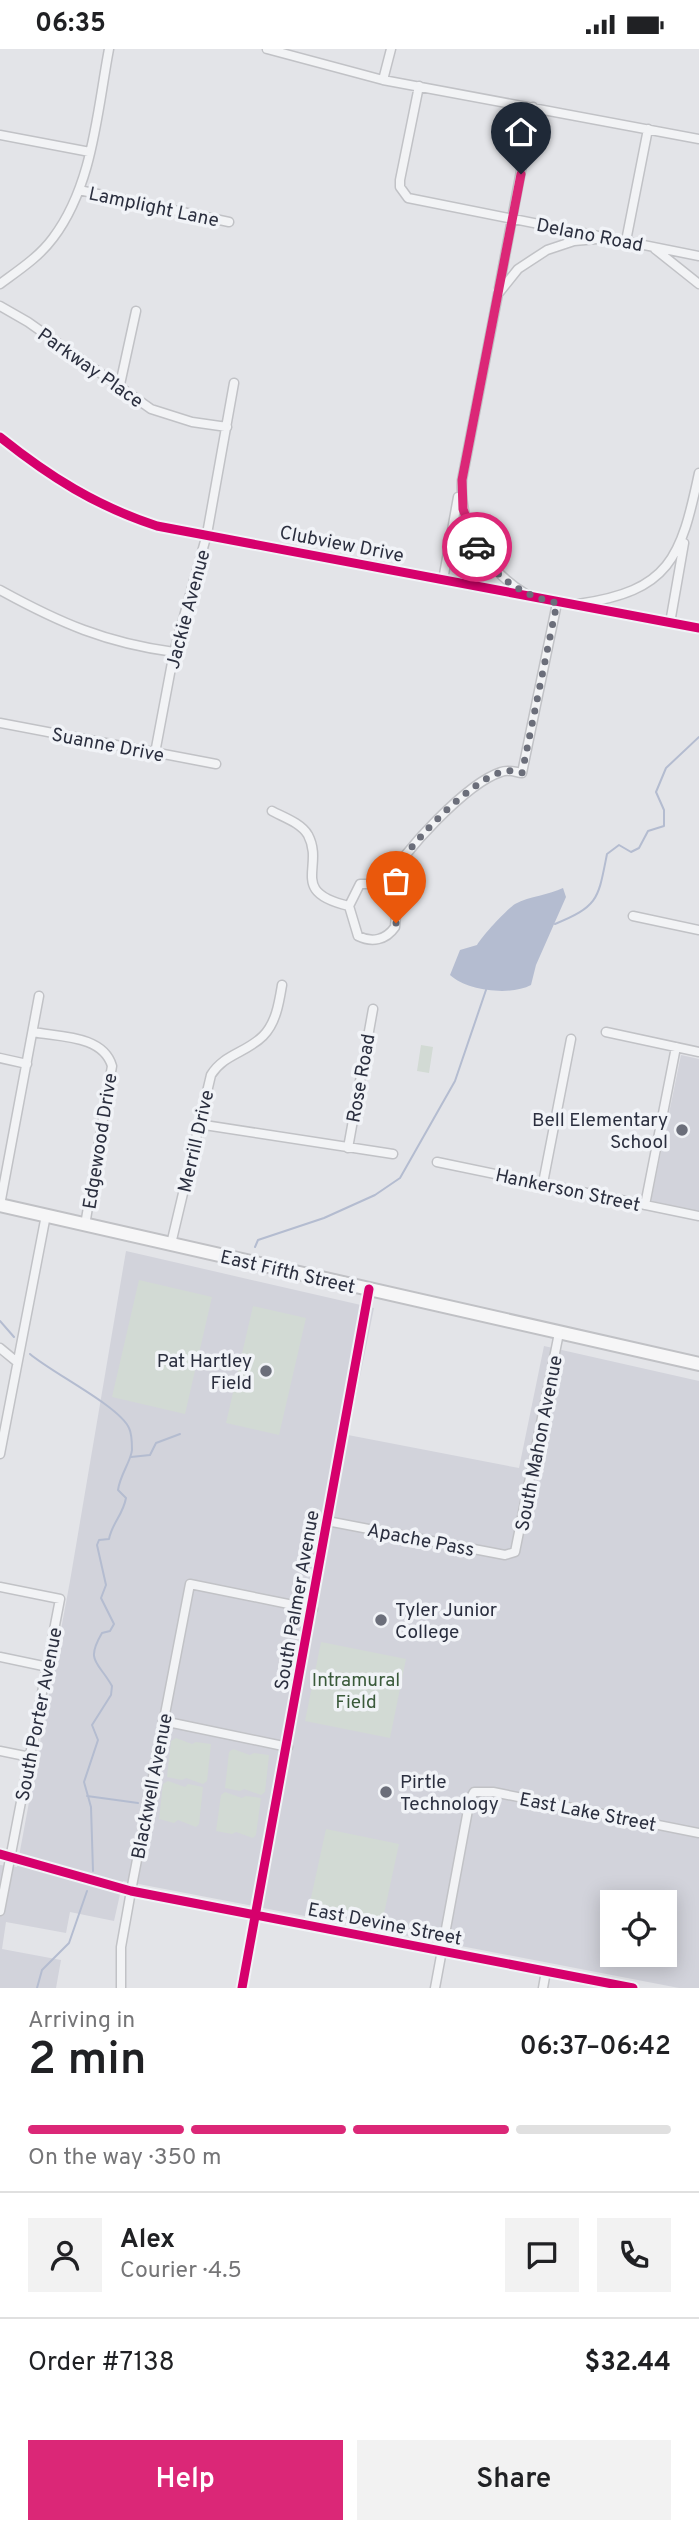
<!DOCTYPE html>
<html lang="en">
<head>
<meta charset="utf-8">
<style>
  body { margin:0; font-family:Overpass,sans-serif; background:#f2f2f2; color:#202124; height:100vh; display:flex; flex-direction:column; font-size:26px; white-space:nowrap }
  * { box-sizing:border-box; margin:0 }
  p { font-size:23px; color:#757577 }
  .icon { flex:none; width:38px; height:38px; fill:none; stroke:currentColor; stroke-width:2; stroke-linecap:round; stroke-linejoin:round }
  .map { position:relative; height:1939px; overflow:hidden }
  .sheet { display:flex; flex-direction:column; background:#fff; flex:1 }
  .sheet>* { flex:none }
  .fabs { position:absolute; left:600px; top:1841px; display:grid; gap:14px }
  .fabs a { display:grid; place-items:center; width:77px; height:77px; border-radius:0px; background:#fff; box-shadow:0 4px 18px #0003; font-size:35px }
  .pin { position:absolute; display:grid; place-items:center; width:60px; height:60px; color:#fff; margin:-72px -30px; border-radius:50% 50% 50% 0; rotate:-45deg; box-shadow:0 0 7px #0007 }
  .pin .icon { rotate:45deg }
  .courier { position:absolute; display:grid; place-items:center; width:70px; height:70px; margin:-35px; border:5px solid #db2777; border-radius:50%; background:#fff; color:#222; box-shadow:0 2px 9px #0007 }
  .overview em { font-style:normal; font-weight:600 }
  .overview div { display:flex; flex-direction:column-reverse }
  .overview { display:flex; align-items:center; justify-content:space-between; height:119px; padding:0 28px }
  h1 { font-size:46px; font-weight:600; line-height:52px }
  .bar { display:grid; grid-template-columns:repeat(4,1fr); gap:10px 7px; align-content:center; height:84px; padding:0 28px }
  .bar i { height:9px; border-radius:5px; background:#e0e0e0 }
  .bar .active { background:#db2777 }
  .bar p { grid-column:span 4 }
  .line { display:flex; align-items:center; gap:18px; padding:0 28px; border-top:2px solid #e0e0e0 }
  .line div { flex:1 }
  .round { display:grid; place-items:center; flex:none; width:74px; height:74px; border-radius:0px; background:#f2f2f2 }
  .action { display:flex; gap:14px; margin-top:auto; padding:14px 28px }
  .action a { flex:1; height:80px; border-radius:0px; background:#db2777; color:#fff; font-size:28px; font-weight:600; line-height:80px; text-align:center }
  .action a+a { background:#f2f2f2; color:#202124 }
  .status { display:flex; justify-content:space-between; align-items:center; height:49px; padding:0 35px; background:#fff; direction:ltr }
  .status svg { height:19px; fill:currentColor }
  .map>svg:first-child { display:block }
</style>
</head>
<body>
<div class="status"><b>06:35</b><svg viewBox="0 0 49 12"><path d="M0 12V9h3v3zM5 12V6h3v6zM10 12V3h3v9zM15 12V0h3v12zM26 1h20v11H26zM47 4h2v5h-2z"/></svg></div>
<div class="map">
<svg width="699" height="1939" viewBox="0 0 699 1939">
  <rect width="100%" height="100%" fill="#e3e4e8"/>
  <path fill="#d2d3db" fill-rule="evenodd" d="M681,1006L699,1010V1162L651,1152Z
    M126,1202L374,1259L348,1386L519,1419L544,1297L699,1332V1939H679L123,1832L114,1872L70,1863L66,1884L6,1873L2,1900L61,1911L56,1939H0V1816L17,1818L70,1532ZM612,1853H665V1906H612Z"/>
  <path fill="#d2dad4" d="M421,996L433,998L429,1024L417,1022Z
    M139,1231L212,1248L185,1365L112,1348Z
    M253,1257L306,1269L279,1386L226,1374Z
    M321,1593L406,1610L390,1689L305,1672Z
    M176,1689L192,1695L196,1693L211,1695L207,1732L203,1735L186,1729L182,1731L167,1728L171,1692Z
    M233,1700L250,1706L254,1704L269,1706L265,1743L261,1746L244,1740L240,1742L225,1739L229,1703Z
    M168,1732L185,1738L188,1735L203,1738L199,1775L196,1778L178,1771L174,1774L159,1770L163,1735Z
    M225,1743L242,1749L246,1747L261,1749L256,1786L253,1789L236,1783L232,1785L216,1782L221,1746Z
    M326,1780L399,1795L382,1874L309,1858Z"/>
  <path fill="#b4bcd0" d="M563,839L566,848L536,916L531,936C511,947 467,942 450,926L460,901L477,896C483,886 506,861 515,855C530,847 549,846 563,839Z"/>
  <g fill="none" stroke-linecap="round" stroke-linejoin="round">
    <path stroke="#b4bcd0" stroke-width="2" d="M555,875C599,857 598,850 607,805L619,796L631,803L639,799L648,782L664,777V761L656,743L666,719L699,688
      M255,1198L258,1191L324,1169L375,1146L400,1129L455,1032L487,938
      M0,1272L14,1288
      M30,1305C52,1324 119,1357 129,1379C132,1385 132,1394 132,1401C131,1412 120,1426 118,1441L126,1449C123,1466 112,1474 109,1490L99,1491L97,1496L106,1536L101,1549L114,1575L110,1582L102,1584C85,1613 98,1612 112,1637L111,1646L92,1676L98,1691L84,1733L91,1758L93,1822
      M131,1408L150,1406L156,1394L180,1385
      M87,1747L138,1754
      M37,1939L42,1921L69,1894L87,1842"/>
    <defs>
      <path id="street" d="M267,0L383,31L699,90
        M383,31L391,0
        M419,37L400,131V138L408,149L699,207
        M0,86L90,103
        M79,141L229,173
        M626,192L648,80
        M655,200L699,235
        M0,235C19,221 39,208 53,189C93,136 97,63 109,0
        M499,239L533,58
        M0,257L28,273L151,360L192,373L227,378
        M119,340L136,262
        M0,388C50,428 96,457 157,477L699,579
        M443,531L458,448
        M0,541C60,574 106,594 174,603
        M527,546C486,520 459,481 462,431L498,245L518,220L547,201L574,192L608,189
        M578,555C670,542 681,509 699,424
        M670,574L684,494
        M0,674L216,715
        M155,704L174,603L207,485L234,334
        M272,762C283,768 301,774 308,786C325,818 288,843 349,857L358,887C372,894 386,891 395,878L397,853L386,835H360L349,857
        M386,835C402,803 467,734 501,723C508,720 515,723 522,724L557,554
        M633,867L699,881
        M33,983C59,988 103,986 112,1017L85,1176
        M606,983L699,1003
        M0,1009L27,1015
        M198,1075L393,1105
        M348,1099L373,960
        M437,1113L699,1167
        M543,1134L571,990
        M0,1156L39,947
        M645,1156L676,998
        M171,1195L211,1026C224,1005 246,1004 263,987C276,974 279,954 282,936
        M0,1299L17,1313
        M0,1405L46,1166
        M327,1472L505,1506L515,1503L559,1284
        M0,1538L60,1550L0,1862
        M0,1608L48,1618
        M163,1672L288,1698
        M0,1702L30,1708
        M0,1805L131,1842L633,1939
        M121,1939V1898L131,1842L190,1535L313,1560
        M435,1939L470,1750L474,1743H493L699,1784
        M543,1939L546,1922"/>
      <path id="primary" d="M0,1156L699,1315"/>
    </defs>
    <use href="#street" stroke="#c1c2c6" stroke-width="11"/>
    <use href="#primary" stroke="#c0c1c5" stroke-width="16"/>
    <use href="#street" stroke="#f2f3f5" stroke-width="8"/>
    <path stroke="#c3c4c9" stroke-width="12" d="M242,1939L369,1240"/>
    <use href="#primary" stroke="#f6f6f7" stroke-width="12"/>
    <defs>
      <path id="cycleway" d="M0,388C50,428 96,457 157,477L699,579
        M0,1805L131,1842L633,1939
        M242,1939L369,1240"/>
    </defs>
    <use href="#cycleway" stroke="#f1f3f7" stroke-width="13"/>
    <use href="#cycleway" stroke="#d6006c" stroke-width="9"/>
  </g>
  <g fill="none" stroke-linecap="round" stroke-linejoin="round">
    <path stroke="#6b6e7a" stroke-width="7" stroke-dasharray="0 12.6" d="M396,874V848L386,835C402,803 466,734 501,723C508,720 515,723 522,724L557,554C523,547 495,529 477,498"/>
    <path stroke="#db2777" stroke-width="9" d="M477,498L463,460L462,431L521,125"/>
  </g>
  <g fill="#6b6e7a" stroke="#f1f3f7" stroke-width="2.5">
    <circle cx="682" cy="1081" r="7"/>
    <circle cx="266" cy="1322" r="7"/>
    <circle cx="381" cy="1571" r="7"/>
    <circle cx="386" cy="1743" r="7"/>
  </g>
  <g text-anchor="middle" stroke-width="7" stroke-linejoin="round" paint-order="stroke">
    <g font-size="19" fill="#2b2f3f" stroke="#f1f3f7">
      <text transform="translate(154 157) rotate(12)" y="7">Lamplight Lane</text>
      <text transform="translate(590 185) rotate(11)" y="7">Delano Road</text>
      <text transform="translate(91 318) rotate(35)" y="7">Parkway Place</text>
      <text transform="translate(342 494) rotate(11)" y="7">Clubview Drive</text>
      <text transform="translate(187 560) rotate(-75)" y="7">Jackie Avenue</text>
      <text transform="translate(108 695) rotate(11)" y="7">Suanne Drive</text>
      <text transform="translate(360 1029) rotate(-80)" y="7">Rose Road</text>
      <text transform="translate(99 1092) rotate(-81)" y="7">Edgewood Drive</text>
      <text transform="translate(195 1092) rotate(-77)" y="7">Merrill Drive</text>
      <text transform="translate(568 1140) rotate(12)" y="7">Hankerson Street</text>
      <text transform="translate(288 1222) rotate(13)" y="7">East Fifth Street</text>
      <text transform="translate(538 1394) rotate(-79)" y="7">South Mahon Avenue</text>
      <text transform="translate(421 1490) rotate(11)" y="7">Apache Pass</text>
      <text transform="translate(296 1551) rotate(-80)" y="7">South Palmer Avenue</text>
      <text transform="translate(38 1665) rotate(-79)" y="7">South Porter Avenue</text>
      <text transform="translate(151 1737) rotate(-79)" y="7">Blackwell Avenue</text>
      <text transform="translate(588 1762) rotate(11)" y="7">East Lake Street</text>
      <text transform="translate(385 1874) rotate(11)" y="7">East Devine Street</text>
    </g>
    <g font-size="19" fill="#2b2f3f" stroke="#f1f3f7" text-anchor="end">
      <text x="668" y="1077">Bell Elementary<tspan x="668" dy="22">School</tspan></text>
      <text x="252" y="1318">Pat Hartley<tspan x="252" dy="22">Field</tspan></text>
      <text x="395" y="1567" text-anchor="start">Tyler Junior<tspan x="395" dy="22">College</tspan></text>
      <text x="400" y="1739" text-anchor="start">Pirtle<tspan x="400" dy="22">Technology</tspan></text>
    </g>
    <g font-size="19" fill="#3a5a3a" stroke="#f1f3f7">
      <text x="356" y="1637">Intramural<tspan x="356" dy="22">Field</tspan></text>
    </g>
  </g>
</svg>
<div class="fabs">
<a><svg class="icon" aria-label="locate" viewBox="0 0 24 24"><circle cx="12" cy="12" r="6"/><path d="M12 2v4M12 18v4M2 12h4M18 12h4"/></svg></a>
</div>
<div class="pin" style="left:396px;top:874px;background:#ea580c"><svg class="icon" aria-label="bag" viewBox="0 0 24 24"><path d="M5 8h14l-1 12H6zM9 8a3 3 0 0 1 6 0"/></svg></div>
<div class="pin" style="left:521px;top:125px;background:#1f2937"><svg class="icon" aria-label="home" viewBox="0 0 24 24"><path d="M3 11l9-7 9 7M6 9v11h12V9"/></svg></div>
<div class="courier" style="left:477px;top:498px"><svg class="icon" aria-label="car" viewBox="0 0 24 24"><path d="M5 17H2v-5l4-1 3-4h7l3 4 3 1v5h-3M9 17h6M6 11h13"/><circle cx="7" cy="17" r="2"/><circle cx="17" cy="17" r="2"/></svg></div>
</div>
<section class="sheet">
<div class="overview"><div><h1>2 min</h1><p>Arriving in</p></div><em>06:37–06:42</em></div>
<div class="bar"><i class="active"></i><i class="active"></i><i class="active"></i><i></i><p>On the way · 350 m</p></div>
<div class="line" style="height:126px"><a class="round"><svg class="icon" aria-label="person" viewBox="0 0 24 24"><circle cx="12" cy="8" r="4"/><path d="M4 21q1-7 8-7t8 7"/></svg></a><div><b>Alex</b><p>Courier · 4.5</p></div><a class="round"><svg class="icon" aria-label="chat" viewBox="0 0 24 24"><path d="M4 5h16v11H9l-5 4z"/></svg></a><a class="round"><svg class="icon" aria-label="phone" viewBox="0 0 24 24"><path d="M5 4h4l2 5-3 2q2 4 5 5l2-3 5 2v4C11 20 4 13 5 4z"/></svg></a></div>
<div class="line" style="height:91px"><div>Order #7138</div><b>$32.44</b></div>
<div class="action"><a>Help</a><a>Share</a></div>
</section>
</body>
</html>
